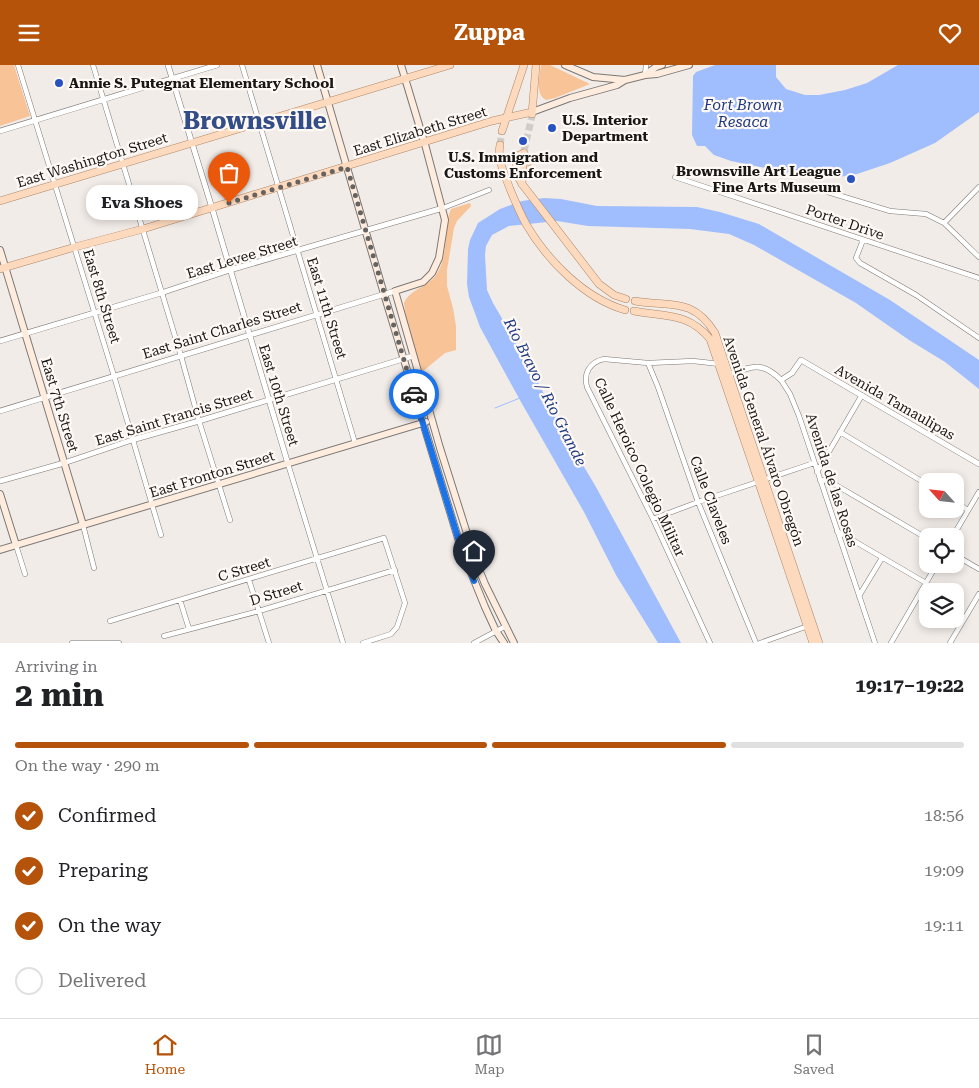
<!DOCTYPE html>
<html lang="en">
<head>
<meta charset="utf-8">
<style>
  body { margin:0; font-family:"Roboto Serif",serif; background:#f2f2f2; color:#202124; height:100vh; display:flex; flex-direction:column; font-size:19px; white-space:nowrap }
  * { box-sizing:border-box; margin:0 }
  p { font-size:16px; color:#757577 }
  .icon { flex:none; width:28px; height:28px; fill:none; stroke:currentColor; stroke-width:2; stroke-linecap:round; stroke-linejoin:round }
  .map { position:relative; height:578px; overflow:hidden }
  .side { display:flex; flex-direction:column; background:#fff; flex:1 }
  .side>* { flex:none }
  .needle { width:32px; rotate:297deg }
  .fabs { position:absolute; left:919px; top:408px; display:grid; gap:10px }
  .fabs a { display:grid; place-items:center; width:45px; height:45px; border-radius:10px; background:#fff; box-shadow:0 2px 8px #0003; font-size:25px }
  .pin { position:absolute; display:grid; place-items:center; width:42px; height:42px; color:#fff; margin:-51px -21px; border-radius:50% 50% 50% 0; rotate:-45deg; box-shadow:0 0 5px #0007 }
  .pin .icon { rotate:45deg }
  .courier { position:absolute; display:grid; place-items:center; width:50px; height:50px; margin:-25px; border:4px solid #1a73e8; border-radius:50%; background:#fff; color:#222; box-shadow:0 1px 6px #0007 }
  .bubble { position:absolute; height:35px; border-radius:15px; background:#fff; box-shadow:0 2px 8px #0003; font-size:16px; font-weight:700; line-height:35px; text-align:center }
  .headline em { font-style:normal; font-weight:700 }
  .headline div { display:flex; flex-direction:column-reverse }
  .headline { display:flex; align-items:center; justify-content:space-between; height:85px; padding:0 15px }
  h1 { font-size:32px; font-weight:700; line-height:38px }
  .bar { display:grid; grid-template-columns:repeat(4,1fr); gap:8px 5px; align-content:center; height:60px; padding:0 15px }
  .bar i { height:6px; border-radius:4px; background:#e0e0e0 }
  .bar .current { background:#b45309 }
  .bar p { grid-column:span 4 }
  ol { padding:0 15px; list-style:none }
  li { display:flex; align-items:center; gap:15px; height:55px }
  li p { margin-inline-start:auto }
  li .icon { padding:5px; border-radius:50%; background:#b45309; color:#fff; stroke-width:4 }
  li:last-child { color:#757577 }
  li i { width:28px; height:28px; border:2px solid #e0e0e0; border-radius:50% }
  header { display:flex; justify-content:space-between; align-items:center; height:65px; padding:0 15px; background:#b45309; color:#fff; font-size:22px; font-weight:700 }
  .dock { display:flex; justify-content:space-around; align-items:center; height:70px; border-top:1px solid #e0e0e0; background:#fff; font-size:14px; color:#757577 }
  .dock a { display:grid; justify-items:center; gap:2px }
  .dock .current { color:#b45309 }
  .map>svg:first-child { display:block }
</style>
</head>
<body>
<header><svg class="icon" aria-label="menu" viewBox="0 0 24 24"><path d="M4 6h16M4 12h16M4 18h16"/></svg>Zuppa<svg class="icon" aria-label="heart" viewBox="0 0 24 24"><path d="M12 20l-8-8c-3-5 5-10 8-4 3-6 11-1 8 4z"/></svg></header>
<div class="map">
<svg width="979" height="578" viewBox="0 0 979 578">
  <rect width="100%" height="100%" fill="#f2ece8"/>
  <path fill="#f8c397" d="M0,0H14L30,51L0,61Z
    M541,0H550L590,19L555,33L546,35C534,29 540,11 541,0Z
    M470,138L471,141L457,156L454,163L447,205V221L453,243L456,261V285L445,288L422,307L406,255L404,238C410,224 428,222 436,210C450,190 442,165 451,144Z"/>
  <path fill="#a0befd" d="M715,0H776V12L786,24L805,30H819L845,25L867,18L898,0H979V47L935,78L890,98L857,109L833,113L800,110L731,96L714,90L705,81H697L692,70L693,11L696,7Z
    M544,133L561,134L597,141L697,142L720,147L759,159L890,235L979,295V324L945,297L909,275L856,238L754,180L729,169L690,164L588,161L557,156L509,161L492,170L486,181L485,190L487,225L493,238L530,301L561,363L596,422L681,578H658L616,510L584,447L521,337L480,262L469,232L467,219L468,184L470,175L478,158L500,144L522,136Z"/>
  <g fill="none" stroke-linecap="round" stroke-linejoin="round">
    <path stroke="#a0befd" stroke-width="1" d="M495,343L520,333"/>
    <path stroke="#d1ccc8" stroke-width="7" stroke-dasharray="7 3.5" stroke-linecap="butt" d="M500,80L502,66
      M524,86L532,51
      M520,102L521,95"/>
    <defs>
      <path id="minor" d="M18,0L114,311L161,470
        M93,0L181,291L199,356L230,455
        M242,0L355,378
        M645,10L646,0
        M675,112L979,213
        M828,127L890,146L926,149L944,158L979,122
        M443,143L489,125
        M944,158L979,192
        M863,175L856,193L860,198L916,230L979,273
        M648,298L658,322L698,437L756,578
        M781,315L790,329L799,351L875,578
        M840,367L928,420
        M288,399L343,578
        M817,407L862,330
        M820,415L829,416L928,474
        M955,437L968,445
        M653,454L698,437L814,398
        M83,460L94,503
        M837,466L926,518
        M953,471L979,427
        M16,480L25,509
        M955,490L979,504
        M249,515L269,578
        M859,531L882,493
        M180,535L189,564
        M110,556L384,473L405,538L397,562L391,569L363,578
        M164,571L259,546L395,505
        M72,578H119
        M474,578L506,561
        M710,578L653,454L587,322C583,308 590,297 604,294L648,298L693,296L720,299
        M760,578L808,561
        M891,578L937,499
        M950,578L979,529"/>
      <path id="tertiary" d="M168,0L212,143L288,399
        M0,66L217,0
        M0,276L161,228L230,205L443,143
        M730,309C752,301 762,296 781,315L792,308L801,295L979,399
        M0,346L395,226
        M0,416L64,398L132,375L199,356L413,291"/>
      <path id="secondary" d="M317,0L384,229L461,483L485,542L496,566L504,578
        M401,0L426,83L445,155L439,193L432,208L423,217L395,226L440,383L476,497L485,519L514,578
        M565,0L593,12L625,15L645,10L657,9L689,0
        M646,9L656,2L662,0
        M532,47L570,33L617,20L625,15
        M0,185L83,460
        M0,429L16,480
        M0,485L426,357"/>
      <path id="primary" d="M532,49L536,0
        M502,66L524,0
        M500,80C497,95 505,110 510,124C515,136 520,148 526,159C547,195 584,233 625,245
        M524,88L528,97
        M513,93L524,88
        M516,100L517,110L522,119L599,219L614,230L626,234
        M522,119L523,102
        M0,136L450,0
        M0,204L75,182L143,164L492,56L532,47
        M635,236C670,242 693,232 715,268L819,578
        M634,246C665,252 688,247 710,274L813,578"/>
    </defs>
    <use href="#minor" stroke="#7d7875" stroke-width="5.5"/>
    <use href="#tertiary" stroke="#7d7875" stroke-width="6"/>
    <use href="#secondary" stroke="#7d7875" stroke-width="8"/>
    <use href="#primary" stroke="#ad8667" stroke-width="8"/>
    <use href="#minor" stroke="#fff" stroke-width="4.5"/>
    <use href="#tertiary" stroke="#fff" stroke-width="5"/>
    <use href="#secondary" stroke="#feeddf" stroke-width="6"/>
    <use href="#primary" stroke="#fddabe" stroke-width="7"/>
  </g>
  <g fill="none" stroke-linecap="round" stroke-linejoin="round">
    <path stroke="#65625f" stroke-width="5" stroke-dasharray="0 9" d="M229,138L347,102L414,329"/>
    <path stroke="#1a73e8" stroke-width="6" d="M414,329L461,483L474,516"/>
  </g>
  <g fill="#2752c0" stroke="#fff9f5" stroke-width="2">
    <circle cx="59" cy="18" r="5"/>
    <circle cx="552" cy="63" r="5"/>
    <circle cx="523" cy="76" r="5"/>
    <circle cx="851" cy="114" r="5"/>
  </g>
  <g text-anchor="middle" stroke-width="4.5" stroke-linejoin="round" paint-order="stroke">
    <g font-size="14" font-weight="bold" fill="#191715" stroke="#fff9f5" text-anchor="start">
      <text x="69" y="23">Annie S. Putegnat Elementary School</text>
      <text x="562" y="60">U.S. Interior<tspan x="562" dy="16">Department</tspan></text>
      <text x="523" y="97" text-anchor="middle">U.S. Immigration and<tspan x="523" dy="16">Customs Enforcement</tspan></text>
      <text x="841" y="111" text-anchor="end">Brownsville Art League<tspan x="841" dy="16">Fine Arts Museum</tspan></text>
    </g>
    <g font-size="14" fill="#191715" stroke="#fff9f5">
      <text transform="translate(420 66) rotate(-17)" y="5">East Elizabeth Street</text>
      <text transform="translate(92 95) rotate(-17)" y="5">East Washington Street</text>
      <text transform="translate(845 157) rotate(19)" y="5">Porter Drive</text>
      <text transform="translate(242 192) rotate(-17)" y="5">East Levee Street</text>
      <text transform="translate(102 231) rotate(73)" y="5">East 8th Street</text>
      <text transform="translate(327 243) rotate(73)" y="5">East 11th Street</text>
      <text transform="translate(222 265) rotate(-17)" y="5">East Saint Charles Street</text>
      <text transform="translate(279 330) rotate(73)" y="5">East 10th Street</text>
      <text transform="translate(895 337) rotate(30)" y="5">Avenida Tamaulipas</text>
      <text transform="translate(60 340) rotate(73)" y="5">East 7th Street</text>
      <text transform="translate(174 352) rotate(-17)" y="5">East Saint Francis Street</text>
      <text transform="translate(764 376) rotate(71)" y="5">Avenida General Álvaro Obregón</text>
      <text transform="translate(640 402) rotate(65)" y="5">Calle Heroico Colegio Militar</text>
      <text transform="translate(212 409) rotate(-17)" y="5">East Fronton Street</text>
      <text transform="translate(832 415) rotate(72)" y="5">Avenida de las Rosas</text>
      <text transform="translate(711 435) rotate(69)" y="5">Calle Claveles</text>
      <text transform="translate(244 504) rotate(-17)" y="5">C Street</text>
      <text transform="translate(276 528) rotate(-17)" y="5">D Street</text>
    </g>
    <g font-size="15" font-style="italic" fill="#1d3980" stroke="#fff9f5">
      <text x="743" y="45">Fort Brown<tspan x="743" dy="17">Resaca</tspan></text>
      <text transform="translate(545 327) rotate(63)" y="5">Río Bravo / Rio Grande</text>
    </g>
    <g font-size="24" font-weight="bold" fill="#334d86" stroke="#fff9f5">
      <text x="255" y="64">Brownsville</text>
    </g>
  </g>
</svg>
<div class="fabs">
<a><svg class="needle" viewBox="-14 -14 28 28"><path d="M0-13l5 13h-10z" fill="#e53935"/><path d="M0 13l5-13h-10z" fill="#757577"/></svg></a>
<a><svg class="icon" aria-label="locate" viewBox="0 0 24 24"><circle cx="12" cy="12" r="6"/><path d="M12 2v4M12 18v4M2 12h4M18 12h4"/></svg></a>
<a><svg class="icon" aria-label="layers" viewBox="0 0 24 24"><path d="M12 4l9 5-9 5-9-5zM3 14l9 5 9-5"/></svg></a>
</div>
<div class="pin" style="left:229px;top:138px;background:#ea580c"><svg class="icon" aria-label="bag" viewBox="0 0 24 24"><path d="M5 8h14l-1 12H6zM9 8a3 3 0 0 1 6 0"/></svg></div>
<div class="pin" style="left:474px;top:516px;background:#1f2937"><svg class="icon" aria-label="home" viewBox="0 0 24 24"><path d="M3 11l9-7 9 7M6 9v11h12V9"/></svg></div>
<div class="courier" style="left:414px;top:329px"><svg class="icon" aria-label="car" viewBox="0 0 24 24"><path d="M5 17H2v-5l4-1 3-4h7l3 4 3 1v5h-3M9 17h6M6 11h13"/><circle cx="7" cy="17" r="2"/><circle cx="17" cy="17" r="2"/></svg></div>
<div class="bubble" style="left:86px;top:120px;width:112px">Eva Shoes</div>
</div>
<section class="side">
<div class="headline"><div><h1>2 min</h1><p>Arriving in</p></div><em>19:17–19:22</em></div>
<div class="bar"><i class="current"></i><i class="current"></i><i class="current"></i><i></i><p>On the way · 290 m</p></div>
<ol>
<li><svg class="icon" aria-label="check" viewBox="0 0 24 24"><path d="M5 12l5 5 9-10"/></svg>Confirmed<p>18:56</p></li>
<li><svg class="icon" aria-label="check" viewBox="0 0 24 24"><path d="M5 12l5 5 9-10"/></svg>Preparing<p>19:09</p></li>
<li><svg class="icon" aria-label="check" viewBox="0 0 24 24"><path d="M5 12l5 5 9-10"/></svg>On the way<p>19:11</p></li>
<li><i></i>Delivered</li>
</ol>
</section>
<nav class="dock">
<a class="current"><svg class="icon" aria-label="home" viewBox="0 0 24 24"><path d="M3 11l9-7 9 7M6 9v11h12V9"/></svg>Home</a>
<a><svg class="icon" aria-label="map" viewBox="0 0 24 24"><path d="M3 6l6-2 6 2 6-2v14l-6 2-6-2-6 2zM9 4v14M15 6v14"/></svg>Map</a>
<a><svg class="icon" aria-label="saved" viewBox="0 0 24 24"><path d="M7 4h10v16l-5-4-5 4z"/></svg>Saved</a>
</nav>
</body>
</html>
